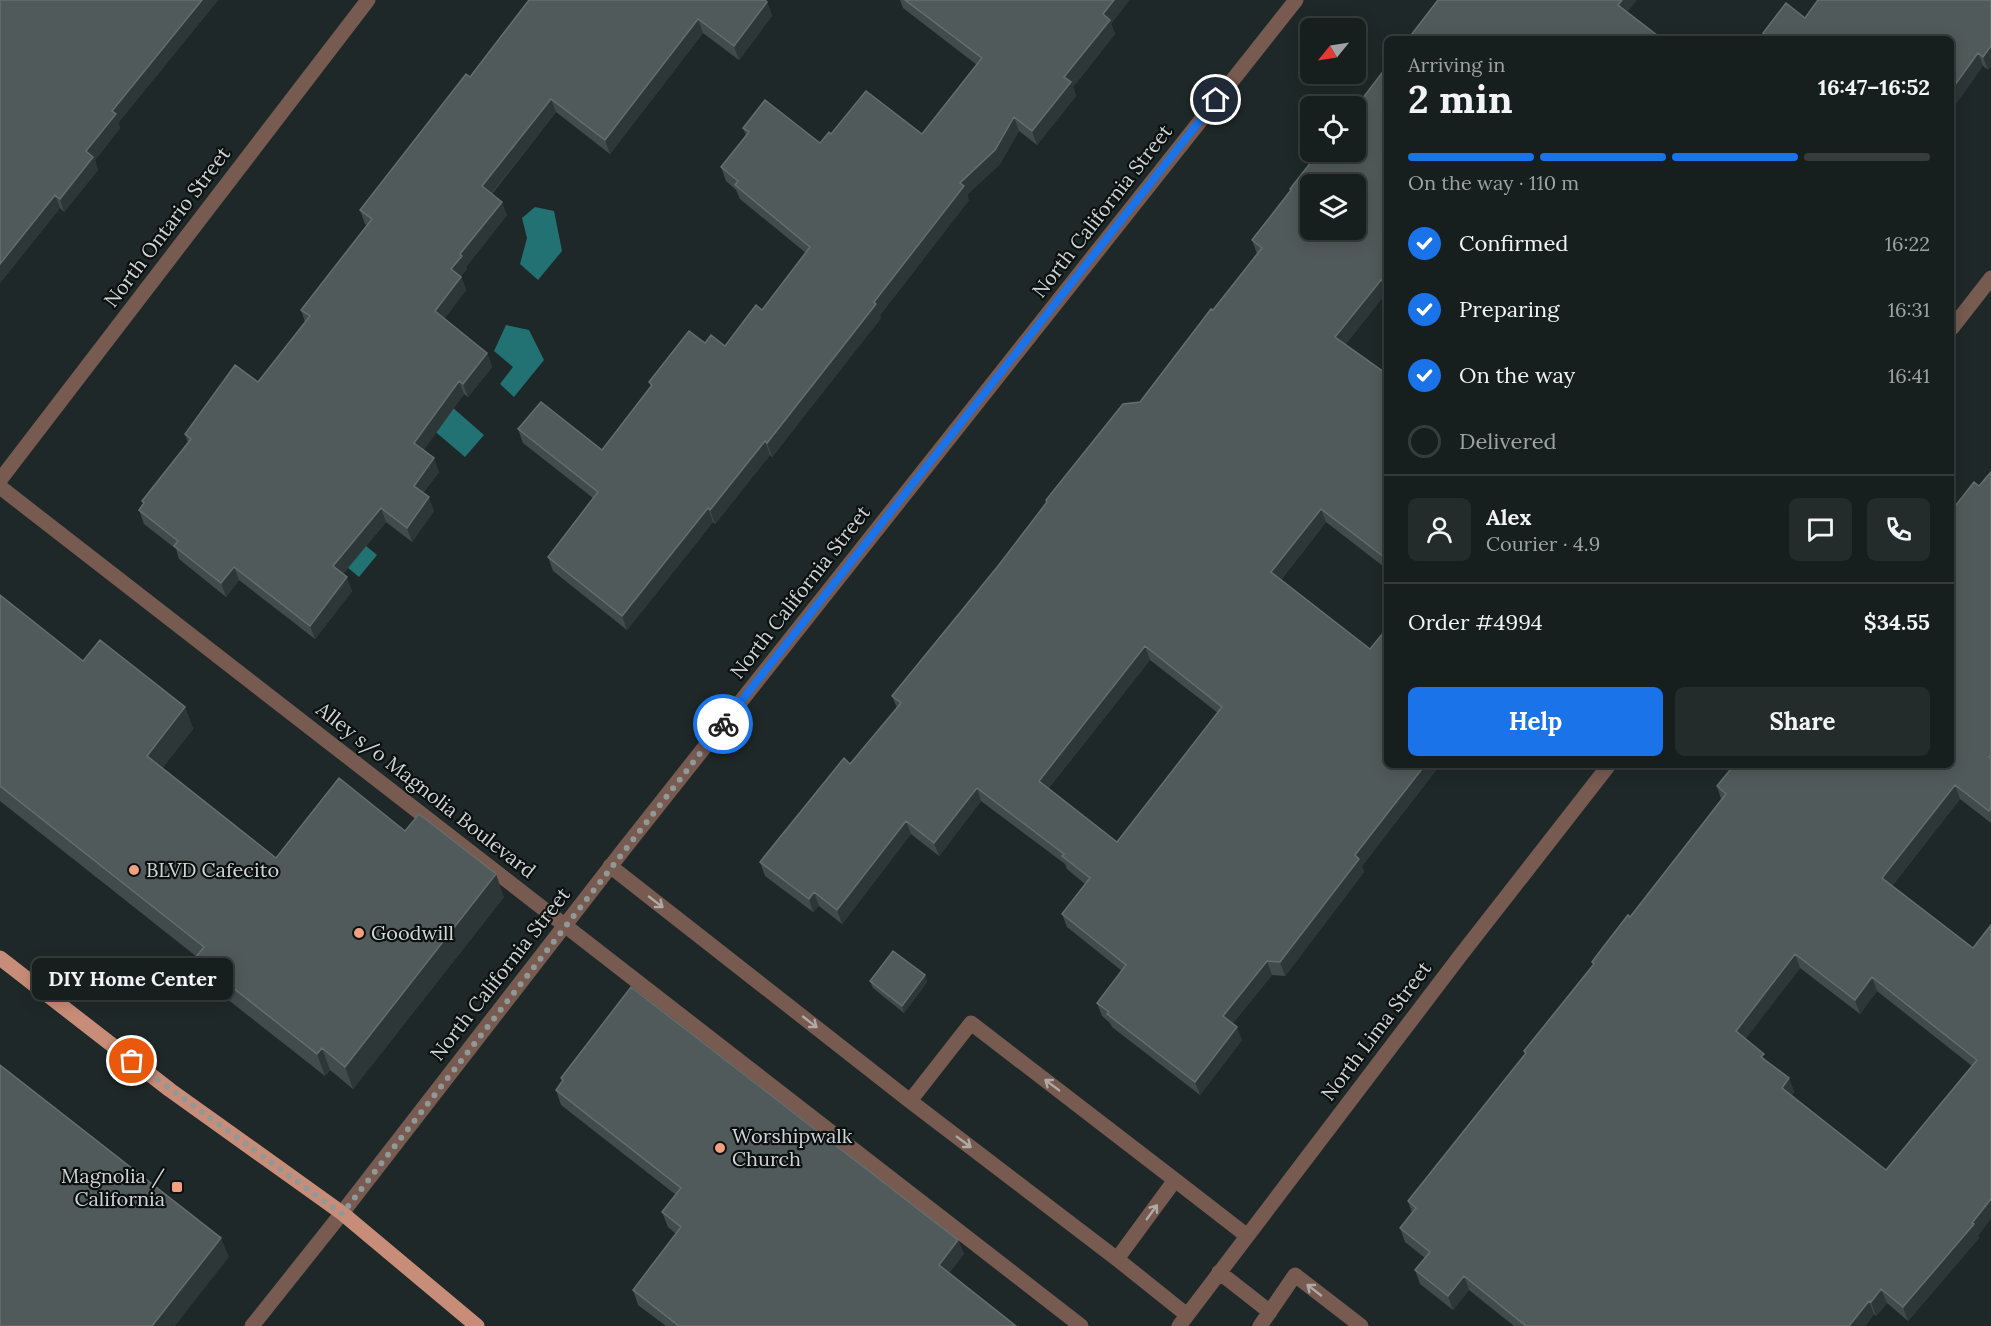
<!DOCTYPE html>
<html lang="en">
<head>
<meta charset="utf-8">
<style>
  body { margin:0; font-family:Lora,serif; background:#242b2b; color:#f1f3f6; height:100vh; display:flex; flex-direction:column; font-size:22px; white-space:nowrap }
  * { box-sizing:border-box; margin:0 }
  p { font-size:20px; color:#9ea2a4 }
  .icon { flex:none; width:33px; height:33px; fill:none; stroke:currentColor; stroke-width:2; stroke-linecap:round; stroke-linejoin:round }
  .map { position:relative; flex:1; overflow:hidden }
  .sheet { position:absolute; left:1384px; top:36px; width:570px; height:732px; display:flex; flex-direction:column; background:#171e1e; border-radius:9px; box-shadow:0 3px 15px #0003,0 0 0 2px #363c3c }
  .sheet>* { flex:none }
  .needle { width:39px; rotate:240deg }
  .tools { position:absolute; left:1300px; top:18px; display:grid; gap:12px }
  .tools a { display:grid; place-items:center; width:66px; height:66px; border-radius:9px; background:#171e1e; box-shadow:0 3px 15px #0003,0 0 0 2px #363c3c; font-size:30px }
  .pin { position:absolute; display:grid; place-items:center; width:51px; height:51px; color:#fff; margin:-26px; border:3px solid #fff; border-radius:50%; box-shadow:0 2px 6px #0007 }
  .courier { position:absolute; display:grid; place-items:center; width:60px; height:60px; margin:-30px; border:4px solid #1a73e8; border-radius:50%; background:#fff; color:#222; box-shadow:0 2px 8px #0007 }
  .bubble { position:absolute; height:42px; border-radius:9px; background:#171e1e; box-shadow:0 3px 15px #0003,0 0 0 2px #363c3c; font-size:20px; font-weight:800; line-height:42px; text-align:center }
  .headline em { font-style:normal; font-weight:800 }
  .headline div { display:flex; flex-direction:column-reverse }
  .headline { display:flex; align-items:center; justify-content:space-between; height:102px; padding:0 24px }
  h1 { font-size:39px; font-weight:800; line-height:45px }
  .bar { display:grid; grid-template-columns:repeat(4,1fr); gap:9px 6px; align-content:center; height:72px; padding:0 24px }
  .bar i { height:8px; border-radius:4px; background:#363c3c }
  .bar .active { background:#1a73e8 }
  .bar p { grid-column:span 4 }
  .line { display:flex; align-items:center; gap:15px; padding:0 24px; border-top:2px solid #363c3c }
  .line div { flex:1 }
  .round { display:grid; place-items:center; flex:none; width:63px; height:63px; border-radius:9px; background:#242b2b }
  ol { padding:0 24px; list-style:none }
  li { display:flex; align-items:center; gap:18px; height:66px }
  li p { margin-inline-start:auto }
  li .icon { padding:6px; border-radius:50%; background:#1a73e8; color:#fff; stroke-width:4 }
  li:last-child { color:#9ea2a4 }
  li i { width:33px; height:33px; border:3px solid #363c3c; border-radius:50% }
  .button { display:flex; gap:12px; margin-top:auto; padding:12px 24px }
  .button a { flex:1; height:69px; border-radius:9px; background:#1a73e8; color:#fff; font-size:24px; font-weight:800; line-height:69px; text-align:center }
  .button a+a { background:#242b2b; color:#f1f3f6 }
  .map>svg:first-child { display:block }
</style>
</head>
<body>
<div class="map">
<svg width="1991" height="1326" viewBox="0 0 1991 1326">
  <rect width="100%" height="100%" fill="#1f2828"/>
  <path fill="#227173" d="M535,207L554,211L562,251L538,280L520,264L527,238L522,218Z
    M506,325L529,330L544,360L514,397L500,384L513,367L494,351Z
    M444,400L484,435L465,457L425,423Z
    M324,511L377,555L359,577L306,533Z"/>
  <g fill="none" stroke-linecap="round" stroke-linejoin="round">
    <path stroke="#775a50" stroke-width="15" d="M1952,328L1991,278
      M0,480L368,0
      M0,487L1081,1326
      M610,866L910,1101L1117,1259L1187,1315
      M910,1101L971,1023L1175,1180L1117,1259
      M1175,1180L1246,1235
      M1219,1272L1270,1312
      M252,1326L342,1213L624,849L1296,0
      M1179,1326L1460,956L1609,765
      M1260,1326L1295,1275L1361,1326"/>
    <path stroke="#c88d78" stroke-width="15" d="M0,958L170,1090L342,1213L477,1326"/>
  </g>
  <path fill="#424b4b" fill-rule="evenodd" d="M0,0H218L118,123L120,128L95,160L98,170L64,212L60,208L0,283Z
    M900,0H1129L1111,24L1115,34L1073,87L1076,96L1037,145L1019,131L1000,164L967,195L969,200L880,315L881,318L772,457L770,455L715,524L713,522L627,630L553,571L548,557L593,498L523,443L518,429L602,450L651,387L649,382L705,343L725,346L762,310L806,253L740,199L736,190L726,181L721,167L746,136L743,128L820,143L831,134H922L977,65L903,8Z
    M1991,0L1988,70L1952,39H1765L1763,33L1805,18Z
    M767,2L772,16L739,60L703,33L610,154L556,112L492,194L507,215L466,267L467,269L461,276L466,290L444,319L487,353L492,367L468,397L464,394L423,450L439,472L423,493L434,511L412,542L386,522L343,574L352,591L315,639L239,580L226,597L179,559L176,549L144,524L139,510L143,504L142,501L188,443L185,434L258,382L305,322L301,310L367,225L365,224L360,210L470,77Z
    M1388,65V294L1386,293L1345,345L1388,375V570L1326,522L1281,580L1388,765H1440L1362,866L1364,872L1285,976L1272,975L1233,1023L1242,1040L1200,1095L1112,1027L1110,1023L1102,1016L1097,1003L1122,971L1067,927L1062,914L1085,884L1067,869L1065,864L981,801L939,856L911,834L842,924L819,906L813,912L765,876L760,862L850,764L897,708L892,696L998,566L1047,502L1046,500L1140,402L1257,254L1252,240L1291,191L1290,189L1356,152ZM1150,660L1218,713L1117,842L1048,789Z
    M1991,472V823L1960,799L1892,886L1973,948L1991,925L1978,1236L1979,1238L1908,1321L1887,1303L1876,1316L1874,1314L1865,1326H1514L1469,1290L1453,1310L1420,1284L1415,1270L1425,1258L1405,1242L1400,1228L1412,1213L1408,1201L1525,1054L1524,1051L1593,965L1592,962L1630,917L1721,799L1717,786L1952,765L1979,486ZM1800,968L1860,1014L1877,991L1972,1066L1886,1170L1791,1096L1794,1092L1789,1078L1767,1061L1745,1039Z
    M0,595L83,661L185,707L193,729L162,768L276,858L405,831L504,897L353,1089L330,1070L325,1076L203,980L195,958L197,957L0,801Z
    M925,975L927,982L904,1013L873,988L870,981Z
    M561,1078L958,1240L964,1254L949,1273L1016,1326H666L638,1305L633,1290L676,1234L668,1227L662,1212L676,1195L561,1105L556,1090L562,1081Z"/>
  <path fill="#2d3737" d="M202,0H218L118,123L120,128L95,160L98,170L64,212L60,199L86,151L112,111Z
    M1114,0H1129L1111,24L1115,34L1073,87L1076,96L1037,145L1032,131L1103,14Z
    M1622,0H1637L1623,18L1618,5Z
    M767,2L772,16L739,60L734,46Z
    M698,19L703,33L610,154L605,140Z
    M1991,46V66L1988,70L1983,57Z
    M1978,53L1983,66L1952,110V89Z
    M551,99L556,112L487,199L482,186Z
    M1014,117L1019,131L1000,164L967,195L969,200L880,315L881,318L772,457L767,443L960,183Z
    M55,195L60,208L0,283V264Z
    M502,202L507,215L466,267L467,269L456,282L451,269L460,254Z
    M461,277L466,290L440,325L435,311Z
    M1381,280L1386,293L1340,351L1335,337Z
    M487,353L492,367L468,397L463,384Z
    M459,381L464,394L419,457L414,443Z
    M765,441L770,455L715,524L710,510Z
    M434,458L439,472L418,499L414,486Z
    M429,497L434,511L412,542L407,528Z
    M381,508L386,522L338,580L333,566Z
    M708,508L713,522L627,630L622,616Z
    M1321,509L1326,522L1276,586L1271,572Z
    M234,567L239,580L226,597L221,583Z
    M347,577L352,591L315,639L310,626Z
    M1145,646L1150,660L1043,795L1039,781Z
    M185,707L193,729L155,778L147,756Z
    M1425,765H1440L1362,866L1364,872L1285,976L1280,962L1355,855Z
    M1955,785L1960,799L1887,892L1882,878Z
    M977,788L981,801L939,856L934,843Z
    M906,821L911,834L842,924L837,910Z
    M496,874L504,897L353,1089L345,1067Z
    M814,892L819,906L813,912L809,899Z
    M1795,954L1800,968L1741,1045L1736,1031Z
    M1267,961L1272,975L1228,1029L1223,1016Z
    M925,975L927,982L904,1013L902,1006Z
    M1872,977L1877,991L1860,1014L1855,1000Z
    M1237,1027L1242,1040L1200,1095L1195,1082Z
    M322,1048L330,1070L325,1076L317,1054Z
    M1789,1078L1794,1092L1787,1102L1782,1088Z
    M1991,1199V1219L1978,1236L1979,1238L1908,1321L1903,1307Z
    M221,1238L229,1257L175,1326H152Z
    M958,1240L964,1254L944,1280L939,1265Z
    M1464,1276L1469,1290L1453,1310L1448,1296Z
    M1881,1289L1887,1303L1876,1316L1871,1302Z
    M1869,1301L1874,1314L1865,1326H1849Z"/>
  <path fill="#515a5a" stroke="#656d6d" stroke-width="1.5" fill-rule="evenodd" d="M0,0H202L112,111L116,114L86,151L93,157L60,199L55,195L0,264Z
    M529,0H765L767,2L734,46L698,19L605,140L551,99L482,186L502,202L460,254L462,256L451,269L461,277L435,311L487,353L463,384L459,381L414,443L434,458L414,486L429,497L407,528L381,508L333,566L347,577L310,626L234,567L221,583L174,546L178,541L139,510L144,503L142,501L191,439L185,434L235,365L258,382L310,316L301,310L372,219L360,210L466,74L470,77Z
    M905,0H1114L1103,14L1110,20L1064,77L1071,82L1032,131L1014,117L995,150L960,183L964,186L874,302L876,304L767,443L765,441L710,510L708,508L622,616L548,557L598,492L518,429L541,402L602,450L652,385L649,382L689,331L705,343L711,335L725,346L756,305L762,310L810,247L735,185L738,181L721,167L749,132L743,128L765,100L820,143L829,132L831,134L866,91L922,134L982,58Z
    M1438,0H1622L1618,5L1662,39H1408Z
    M1818,0H1991V46L1983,57L1978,53L1952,89V39H1771L1763,33L1786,3L1805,18Z
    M1388,65V285L1381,280L1335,337L1388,375V560L1321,509L1271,572L1370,649L1388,627V765H1425L1355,855L1359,859L1280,962L1267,961L1223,1016L1237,1027L1195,1082L1107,1014L1109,1012L1097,1003L1126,965L1062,914L1090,878L1062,856L1064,854L977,788L934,843L906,821L837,910L814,892L809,899L760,862L844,758L850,764L901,703L892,696L998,566L1047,502L1046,500L1123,404L1140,402L1211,309L1213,310L1262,248L1252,240L1291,190L1290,189L1319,152H1356V107ZM1311,184H1356V230H1311ZM1145,646L1222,707L1117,842L1039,781Z
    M1991,472V755L1989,757L1991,759V808L1989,811L1955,785L1882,878L1973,948L1991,925V1199L1972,1223L1974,1224L1903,1307L1881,1289L1871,1302L1869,1301L1849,1326H1526L1464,1276L1448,1296L1415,1270L1430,1252L1400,1228L1416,1208L1408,1201L1526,1053L1524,1051L1594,964L1592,962L1604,946L1628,915L1630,917L1726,794L1717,786L1734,765H1952V510L1974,482L1979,486ZM1795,954L1855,1000L1872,977L1977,1060L1886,1170L1782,1088L1789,1078L1761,1057L1764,1054L1736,1031Z
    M0,595L83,661L100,640L185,707L147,756L276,858L339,778L405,831L419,814L496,874L345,1067L322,1048L317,1054L195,958L204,947L0,786Z
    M893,951L925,975L902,1006L870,981Z
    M631,987L958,1240L939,1265L1016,1326H679L633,1290L681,1227L662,1212L681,1188L556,1090L563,1080L561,1078Z
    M0,1065L221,1238L152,1326H0Z"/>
  <defs><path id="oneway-shaft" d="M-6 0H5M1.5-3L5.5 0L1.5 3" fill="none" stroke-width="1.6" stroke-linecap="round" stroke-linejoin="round" transform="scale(1.5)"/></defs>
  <g stroke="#b0aaa6">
    <use href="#oneway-shaft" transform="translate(656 902) rotate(38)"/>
    <use href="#oneway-shaft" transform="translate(810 1022) rotate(38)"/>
    <use href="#oneway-shaft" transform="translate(1052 1085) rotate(-143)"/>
    <use href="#oneway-shaft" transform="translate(964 1142) rotate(37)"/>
    <use href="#oneway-shaft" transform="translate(1152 1212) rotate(-54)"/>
    <use href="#oneway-shaft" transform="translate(1314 1290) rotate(-142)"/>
  </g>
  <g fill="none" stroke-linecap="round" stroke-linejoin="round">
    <path stroke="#919898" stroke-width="6" stroke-dasharray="0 10.8" d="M132,1061L342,1214L723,724"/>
    <path stroke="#1a73e8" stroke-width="8" d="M723,724L1216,100"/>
  </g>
  <g fill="#f3a081" stroke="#0c1010" stroke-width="2">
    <circle cx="134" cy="870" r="6"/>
    <circle cx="359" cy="933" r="6"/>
    <circle cx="720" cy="1148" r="6"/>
    <rect x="171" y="1181" width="12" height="12" rx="3"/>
  </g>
  <g text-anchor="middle" stroke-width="4.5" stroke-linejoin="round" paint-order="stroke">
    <g font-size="20" fill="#cfd5d5" stroke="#0c1010">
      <text transform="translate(1102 211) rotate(-52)" y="7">North California Street</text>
      <text transform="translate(167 227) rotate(-53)" y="7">North Ontario Street</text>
      <text transform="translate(800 592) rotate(-52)" y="7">North California Street</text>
      <text transform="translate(426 790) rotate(38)" y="7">Alley s/o Magnolia Boulevard</text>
      <text transform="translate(500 974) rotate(-52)" y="7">North California Street</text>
      <text transform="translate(1376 1031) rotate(-53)" y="7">North Lima Street</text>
    </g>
    <g font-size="20" fill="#cfd5d5" stroke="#0c1010" text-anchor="start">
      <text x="146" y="877">BLVD Cafecito</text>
      <text x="371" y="940">Goodwill</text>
      <text x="732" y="1143">Worshipwalk<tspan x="732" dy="23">Church</tspan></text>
      <text x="165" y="1183" text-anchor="end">Magnolia /<tspan x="165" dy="23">California</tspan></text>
    </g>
  </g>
</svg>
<div class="tools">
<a><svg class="needle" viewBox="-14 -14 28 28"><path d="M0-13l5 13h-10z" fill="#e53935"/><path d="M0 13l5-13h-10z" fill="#9ea2a4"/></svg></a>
<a><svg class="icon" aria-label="locate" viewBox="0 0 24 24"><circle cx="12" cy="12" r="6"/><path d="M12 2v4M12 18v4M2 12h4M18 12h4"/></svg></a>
<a><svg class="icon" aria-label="layers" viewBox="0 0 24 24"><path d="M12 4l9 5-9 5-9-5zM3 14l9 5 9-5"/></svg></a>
</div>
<div class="pin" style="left:132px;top:1061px;background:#ea580c"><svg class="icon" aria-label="bag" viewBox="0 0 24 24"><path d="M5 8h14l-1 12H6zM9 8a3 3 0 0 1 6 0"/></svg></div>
<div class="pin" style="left:1216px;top:100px;background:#1f2937"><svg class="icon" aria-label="home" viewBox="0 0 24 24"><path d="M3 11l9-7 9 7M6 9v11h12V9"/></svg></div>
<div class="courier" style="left:723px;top:724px"><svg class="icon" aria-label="bike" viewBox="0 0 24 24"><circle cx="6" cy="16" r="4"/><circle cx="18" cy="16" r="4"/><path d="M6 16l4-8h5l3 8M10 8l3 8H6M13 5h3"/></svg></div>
<div class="bubble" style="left:32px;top:958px;width:201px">DIY Home Center</div>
<section class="sheet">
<div class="headline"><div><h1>2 min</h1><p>Arriving in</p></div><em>16:47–16:52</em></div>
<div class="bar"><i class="active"></i><i class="active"></i><i class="active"></i><i></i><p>On the way · 110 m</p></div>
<ol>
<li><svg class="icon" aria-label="check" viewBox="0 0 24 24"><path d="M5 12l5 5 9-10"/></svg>Confirmed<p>16:22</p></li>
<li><svg class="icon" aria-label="check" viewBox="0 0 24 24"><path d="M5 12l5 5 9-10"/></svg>Preparing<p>16:31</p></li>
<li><svg class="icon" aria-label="check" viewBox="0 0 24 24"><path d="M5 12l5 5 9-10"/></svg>On the way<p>16:41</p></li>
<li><i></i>Delivered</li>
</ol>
<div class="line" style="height:108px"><a class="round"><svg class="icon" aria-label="person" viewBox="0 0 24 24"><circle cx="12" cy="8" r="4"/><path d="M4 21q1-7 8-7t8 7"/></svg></a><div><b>Alex</b><p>Courier · 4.9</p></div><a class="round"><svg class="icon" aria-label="chat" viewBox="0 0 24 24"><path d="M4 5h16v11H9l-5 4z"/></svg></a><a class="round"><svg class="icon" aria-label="phone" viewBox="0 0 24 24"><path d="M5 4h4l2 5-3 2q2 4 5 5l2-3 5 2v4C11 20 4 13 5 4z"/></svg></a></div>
<div class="line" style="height:78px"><div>Order #4994</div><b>$34.55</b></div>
<div class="button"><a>Help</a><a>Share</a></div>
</section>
</div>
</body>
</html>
